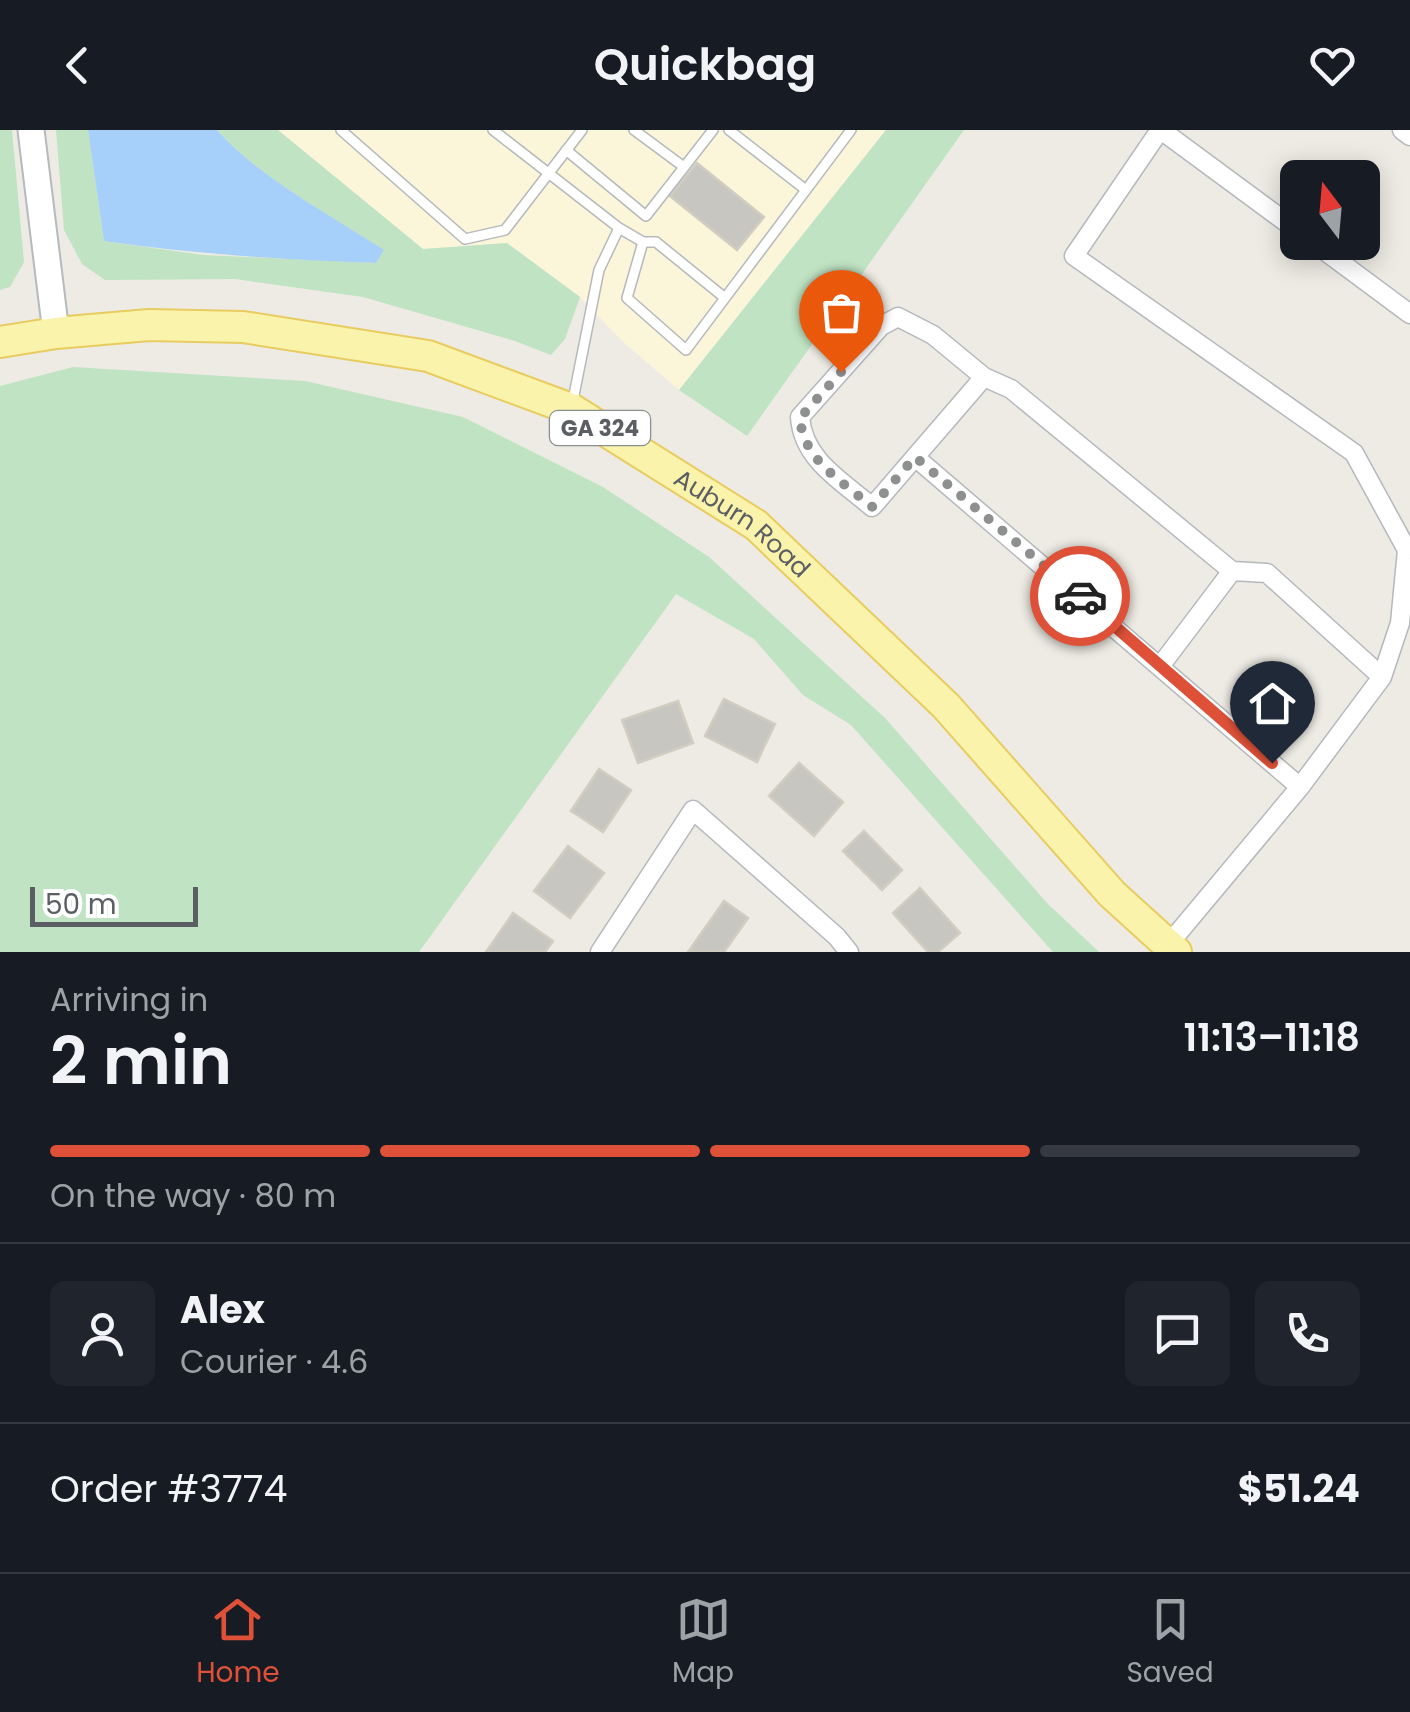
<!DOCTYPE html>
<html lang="en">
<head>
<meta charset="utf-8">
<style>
  body { margin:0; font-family:Poppins,sans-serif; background:#20242c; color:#f1f3f6; height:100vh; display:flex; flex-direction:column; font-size:38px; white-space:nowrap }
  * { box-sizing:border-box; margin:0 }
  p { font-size:32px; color:#9ea1a6 }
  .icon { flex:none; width:55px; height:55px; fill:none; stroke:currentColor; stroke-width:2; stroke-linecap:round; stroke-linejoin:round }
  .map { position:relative; height:822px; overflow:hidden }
  .drawer { display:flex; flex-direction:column; background:#171b24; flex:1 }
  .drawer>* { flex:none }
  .needle { width:65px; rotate:344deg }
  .controls { position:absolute; left:1280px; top:30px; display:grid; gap:20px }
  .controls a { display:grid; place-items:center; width:100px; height:100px; border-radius:15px; background:#171b24; box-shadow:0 5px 25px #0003; font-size:50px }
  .scale { position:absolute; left:30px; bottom:25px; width:168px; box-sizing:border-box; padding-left:10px; border:5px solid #5b5e62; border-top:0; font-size:28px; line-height:35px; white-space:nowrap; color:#5b5e62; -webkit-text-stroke:8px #fff; paint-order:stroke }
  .pin { position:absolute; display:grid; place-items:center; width:85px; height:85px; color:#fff; margin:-102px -42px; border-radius:50% 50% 50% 0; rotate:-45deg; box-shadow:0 0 10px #0007 }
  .pin .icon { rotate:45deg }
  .courier { position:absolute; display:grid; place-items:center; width:100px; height:100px; margin:-50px; border:8px solid #de5138; border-radius:50%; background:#fff; color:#222; box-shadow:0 2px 12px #0007 }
  .overview em { font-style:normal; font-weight:600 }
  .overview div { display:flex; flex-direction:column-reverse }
  .overview { display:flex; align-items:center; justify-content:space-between; height:170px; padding:0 50px }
  h1 { font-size:65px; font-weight:600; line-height:75px }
  .bar { display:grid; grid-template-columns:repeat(4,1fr); gap:15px 10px; align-content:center; height:120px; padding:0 50px }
  .bar i { height:12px; border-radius:8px; background:#363941 }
  .bar .current { background:#de5138 }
  .bar p { grid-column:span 4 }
  .line { display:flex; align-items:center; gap:25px; padding:0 50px; border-top:2px solid #363941 }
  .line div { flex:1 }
  .round { display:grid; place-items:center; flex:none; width:105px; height:105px; border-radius:15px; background:#20242c }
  header { display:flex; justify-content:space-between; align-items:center; height:130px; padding:0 50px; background:#171b24; font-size:45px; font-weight:600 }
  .menu { display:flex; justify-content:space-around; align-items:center; height:140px; border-top:2px solid #363941; background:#171b24; font-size:28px; color:#9ea1a6 }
  .menu a { display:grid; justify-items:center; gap:5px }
  .menu .current { color:#de5138 }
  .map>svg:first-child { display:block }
</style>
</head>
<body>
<header><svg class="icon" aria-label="back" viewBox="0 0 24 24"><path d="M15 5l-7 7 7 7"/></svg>Quickbag<svg class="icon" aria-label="heart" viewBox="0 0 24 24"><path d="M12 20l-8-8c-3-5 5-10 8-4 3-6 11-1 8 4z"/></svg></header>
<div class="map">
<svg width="1410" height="822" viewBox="0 0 1410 822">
  <rect width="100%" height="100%" fill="#edebe3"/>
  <path fill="#fbf6d9" d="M278,0H886L679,260L621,210L580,167L507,113L423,119Z"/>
  <path fill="#c0e3c3" d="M0,0H12L24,132L10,157L0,160Z
    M56,0H88L104,111L203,125L376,133L383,120C332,86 257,46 217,0H278L423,119L507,113L580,167L565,209L551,225L515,211L363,167L235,149L105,150L82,134L64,100Z
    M886,0H964L747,306L679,260Z
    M73,237L305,251L463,287L603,357L709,427L885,588L1047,773L1099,822H1053L851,595L803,565L754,509L676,464L419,822H0V256Z"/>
  <path fill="#a6cff9" d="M88,0H217C257,46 332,86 384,120L376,133C284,130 195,124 104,111Z"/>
  <path fill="#c8c6c0" stroke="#d1cdc1" stroke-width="2.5" d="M697,33L764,87L737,120L670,66Z
    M724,569L775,594L757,632L705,606Z
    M678,571L693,613L638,633L622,590Z
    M799,633L843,672L814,706L769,666Z
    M599,639L631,660L603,702L571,681Z
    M864,701L902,740L882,760L843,721Z
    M568,716L604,743L570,788L534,761Z
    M920,758L960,803L938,822H928L893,783Z
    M724,771L748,788L724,822H688Z
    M513,783L553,811L545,822H486Z"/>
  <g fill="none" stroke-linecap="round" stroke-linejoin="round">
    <defs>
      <path id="lane" d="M341,0L465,109L505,100L582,0
        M493,0L619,98
        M634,0L684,37
        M729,0L806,60
        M566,20L646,86L713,0
        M643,112H656L725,168
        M572,275L599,140L619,98L643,112L627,168L686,220L851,0"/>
      <path id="street" d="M1160,0L1074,126L1354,323L1407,420
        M1161,0L1298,101
        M1402,0L1410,6
        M1313,112L1410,184
        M984,247L872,377C842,351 803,330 800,287L881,196L898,187L933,205L984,247L1011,259L1232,441L1267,443L1382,547
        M915,327L1300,657
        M1161,535L1232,441
        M1168,815L1300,657L1382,547L1400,493L1407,420L1410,418
        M600,822L693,680L837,807L849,822"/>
      <path id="secondary" d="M31,0L56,203"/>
      <g id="primary">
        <path id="s1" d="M0,212L56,203L149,195L243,197L428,226L571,279L756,395L946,576L1112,764L1176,822"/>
      </g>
    </defs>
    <use href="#lane" stroke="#b5b8bc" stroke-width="12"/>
    <use href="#street" stroke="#b5b8bc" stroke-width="21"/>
    <use href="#secondary" stroke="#b6b9be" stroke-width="29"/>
    <use href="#primary" stroke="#e8cc60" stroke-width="34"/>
    <use href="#lane" stroke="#fff" stroke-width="9"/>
    <use href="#street" stroke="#fff" stroke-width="18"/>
    <use href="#secondary" stroke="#fff" stroke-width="25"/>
    <use href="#primary" stroke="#faf3ab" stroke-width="30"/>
  </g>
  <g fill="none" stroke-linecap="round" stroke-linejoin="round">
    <path stroke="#8e8f8f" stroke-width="10" stroke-dasharray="0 18" d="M841,242L800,288C803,330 842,351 872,377L915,327L1080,466"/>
    <path stroke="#de5138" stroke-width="12" d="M1080,466L1272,633"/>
  </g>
  <g text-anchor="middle" stroke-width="8" stroke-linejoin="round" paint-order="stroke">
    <rect fill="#fff" stroke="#8c8e91" stroke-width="2.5" x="550" y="281" width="100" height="34" rx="8"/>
    <g font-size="22" font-weight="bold" fill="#5b5e62">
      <text x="600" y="306">GA 324</text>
    </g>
    <g font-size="25" fill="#5b5e62" stroke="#fff">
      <text dy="9" stroke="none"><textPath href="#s1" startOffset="790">Auburn Road</textPath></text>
    </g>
  </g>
</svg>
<div class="controls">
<a><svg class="needle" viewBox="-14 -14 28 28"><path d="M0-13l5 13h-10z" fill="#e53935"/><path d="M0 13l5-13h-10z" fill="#9ea1a6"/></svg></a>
</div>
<div class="scale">50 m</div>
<div class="pin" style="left:841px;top:242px;background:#ea580c"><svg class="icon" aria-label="bag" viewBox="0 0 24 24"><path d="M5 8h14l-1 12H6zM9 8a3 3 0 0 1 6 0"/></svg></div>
<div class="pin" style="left:1272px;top:633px;background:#1f2937"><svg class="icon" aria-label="home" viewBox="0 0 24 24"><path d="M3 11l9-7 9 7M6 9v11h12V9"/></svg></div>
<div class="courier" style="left:1080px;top:466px"><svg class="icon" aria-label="car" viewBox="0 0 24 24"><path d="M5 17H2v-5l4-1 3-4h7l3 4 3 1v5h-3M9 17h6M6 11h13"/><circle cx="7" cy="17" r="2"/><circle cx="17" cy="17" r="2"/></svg></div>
</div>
<section class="drawer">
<div class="overview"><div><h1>2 min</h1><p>Arriving in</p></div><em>11:13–11:18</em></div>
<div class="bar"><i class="current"></i><i class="current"></i><i class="current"></i><i></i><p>On the way · 80 m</p></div>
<div class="line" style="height:180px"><a class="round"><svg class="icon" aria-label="person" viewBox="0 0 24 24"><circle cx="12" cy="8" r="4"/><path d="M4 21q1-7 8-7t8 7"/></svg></a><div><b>Alex</b><p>Courier · 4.6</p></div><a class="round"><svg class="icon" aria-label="chat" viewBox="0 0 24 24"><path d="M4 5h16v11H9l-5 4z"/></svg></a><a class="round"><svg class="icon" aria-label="phone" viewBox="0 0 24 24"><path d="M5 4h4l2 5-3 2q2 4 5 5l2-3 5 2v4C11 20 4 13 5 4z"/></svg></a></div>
<div class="line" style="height:130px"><div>Order #3774</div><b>$51.24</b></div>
</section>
<nav class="menu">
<a class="current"><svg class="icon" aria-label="home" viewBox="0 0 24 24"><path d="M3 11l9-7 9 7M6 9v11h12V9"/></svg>Home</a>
<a><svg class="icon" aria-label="map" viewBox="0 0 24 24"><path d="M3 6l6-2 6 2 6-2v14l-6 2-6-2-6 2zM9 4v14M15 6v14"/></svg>Map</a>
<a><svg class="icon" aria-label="saved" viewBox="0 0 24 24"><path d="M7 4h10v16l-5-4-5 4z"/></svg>Saved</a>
</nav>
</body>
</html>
